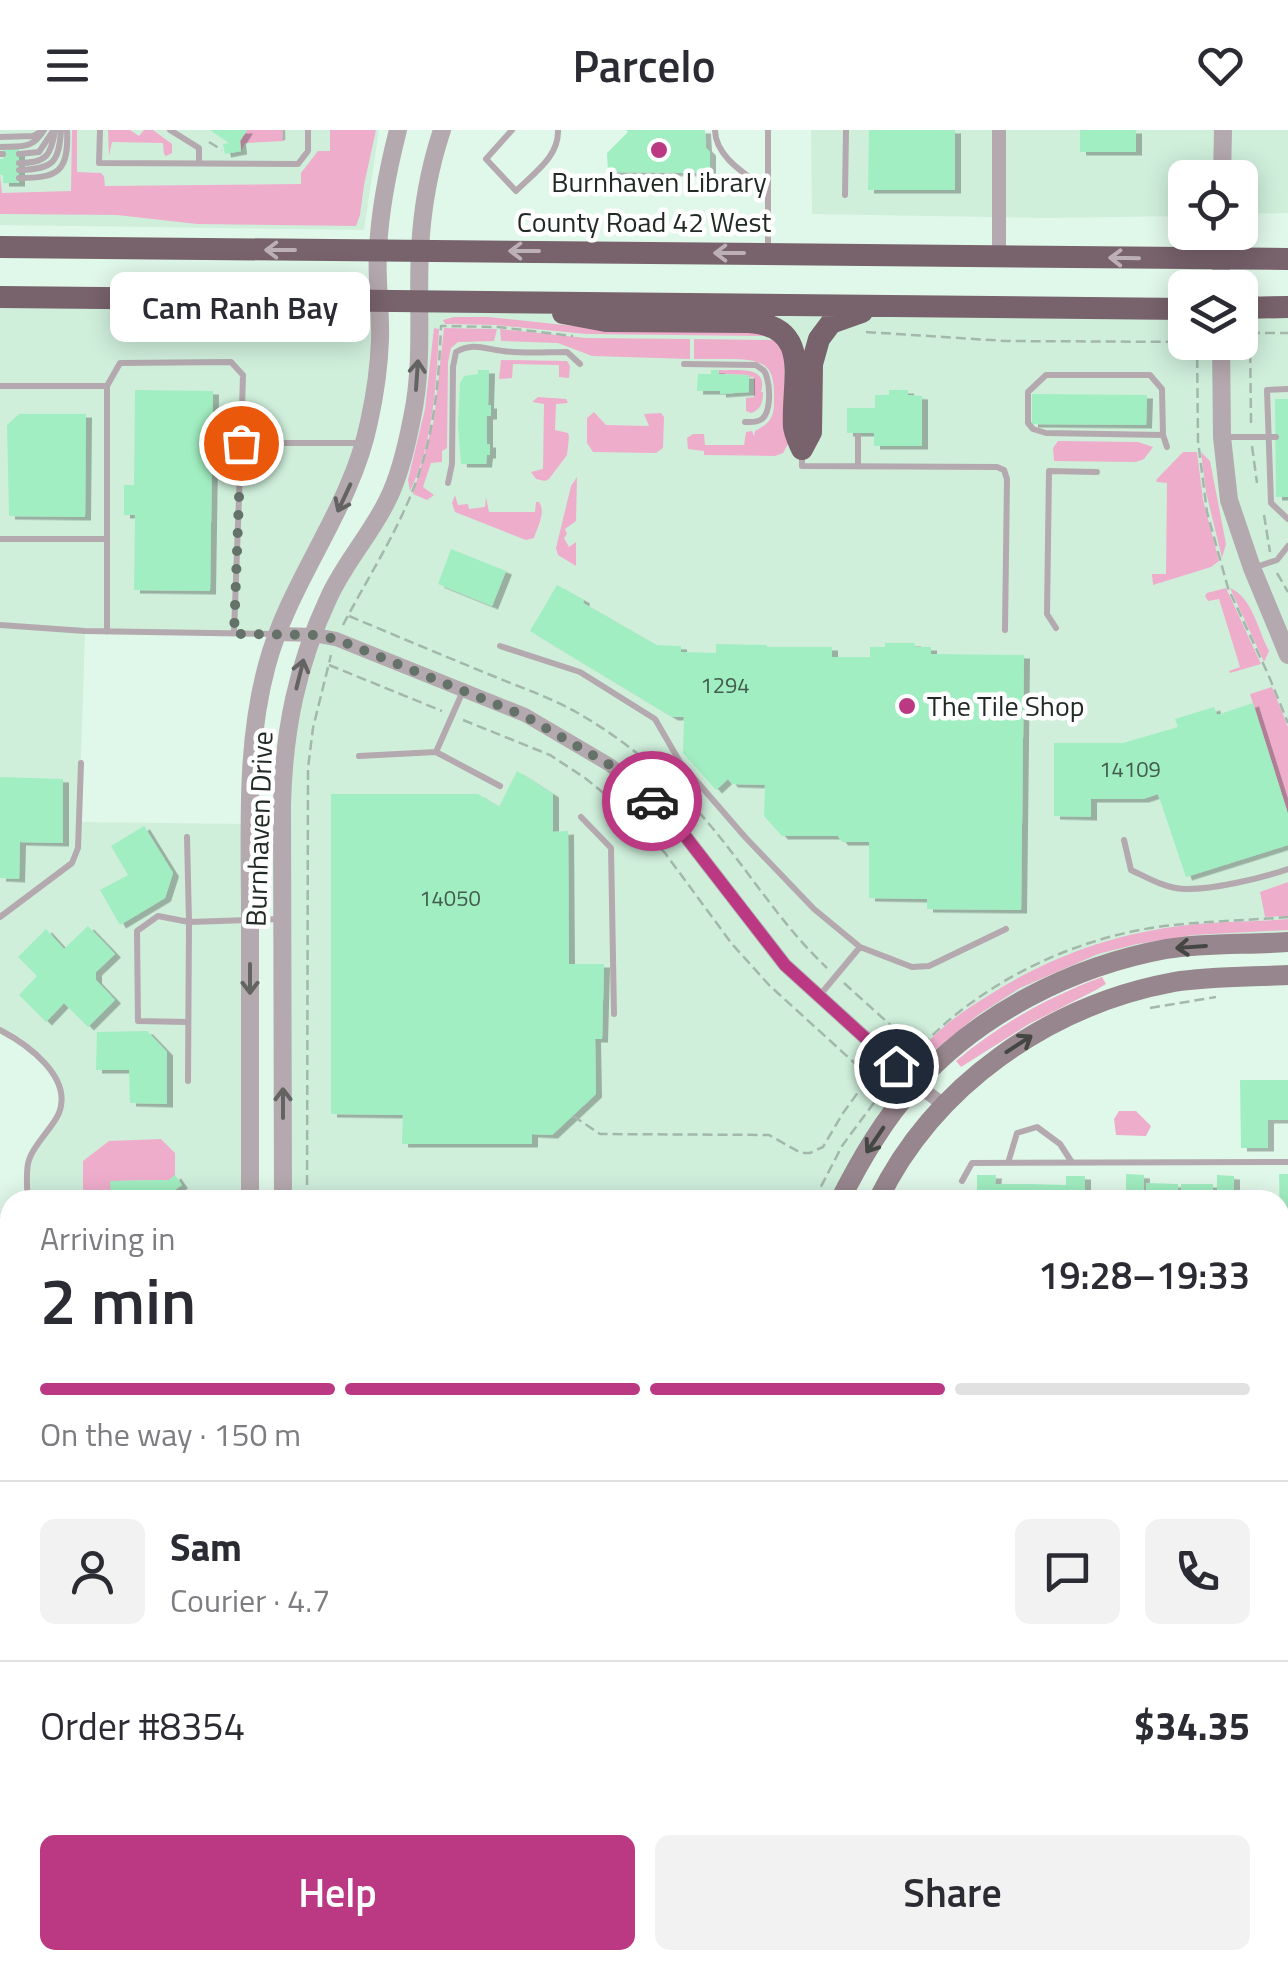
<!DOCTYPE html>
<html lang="en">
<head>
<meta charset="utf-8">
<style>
  body { margin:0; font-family:"Titillium Web",sans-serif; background:#f2f2f3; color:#2b2b33; height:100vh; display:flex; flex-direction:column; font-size:38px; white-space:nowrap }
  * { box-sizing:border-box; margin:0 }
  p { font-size:32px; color:#7c7c81 }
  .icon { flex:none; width:55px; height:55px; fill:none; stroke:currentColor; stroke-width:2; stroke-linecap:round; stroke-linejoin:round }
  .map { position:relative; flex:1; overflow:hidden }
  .sheet { position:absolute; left:0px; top:1060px; width:1290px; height:780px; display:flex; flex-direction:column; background:#fff; border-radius:30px 30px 0 0; box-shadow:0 5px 25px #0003 }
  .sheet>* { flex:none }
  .tools { position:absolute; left:1168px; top:30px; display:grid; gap:20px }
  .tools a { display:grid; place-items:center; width:90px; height:90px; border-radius:15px; background:#fff; box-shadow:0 5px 25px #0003; font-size:50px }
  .pin { position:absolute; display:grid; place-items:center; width:85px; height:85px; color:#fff; margin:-42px; border:5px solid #fff; border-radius:50%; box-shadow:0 2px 10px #0007 }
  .courier { position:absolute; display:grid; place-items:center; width:100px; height:100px; margin:-50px; border:8px solid #ba3982; border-radius:50%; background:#fff; color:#222; box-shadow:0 2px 12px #0007 }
  .bubble { position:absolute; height:70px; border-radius:15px; background:#fff; box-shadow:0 5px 25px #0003; font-size:32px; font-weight:600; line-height:70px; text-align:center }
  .headline em { font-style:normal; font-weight:600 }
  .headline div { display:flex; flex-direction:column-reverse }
  .headline { display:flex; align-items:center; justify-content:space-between; height:170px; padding:0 40px }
  h1 { font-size:65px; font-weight:600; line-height:75px }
  .bar { display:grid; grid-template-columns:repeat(4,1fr); gap:15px 10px; align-content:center; height:120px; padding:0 40px }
  .bar i { height:12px; border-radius:8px; background:#e1e1e2 }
  .bar .on { background:#ba3982 }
  .bar p { grid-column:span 4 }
  .line { display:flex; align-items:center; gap:25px; padding:0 40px; border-top:2px solid #e1e1e2 }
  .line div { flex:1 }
  .round { display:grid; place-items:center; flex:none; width:105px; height:105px; border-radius:15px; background:#f2f2f3 }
  .action { display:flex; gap:20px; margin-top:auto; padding:20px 40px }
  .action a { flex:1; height:115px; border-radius:15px; background:#ba3982; color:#fff; font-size:40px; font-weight:600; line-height:115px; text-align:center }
  .action a+a { background:#f2f2f3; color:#2b2b33 }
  header { display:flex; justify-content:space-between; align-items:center; height:130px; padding:0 40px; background:#fff; font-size:45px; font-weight:600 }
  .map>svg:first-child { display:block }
</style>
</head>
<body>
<header><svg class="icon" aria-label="menu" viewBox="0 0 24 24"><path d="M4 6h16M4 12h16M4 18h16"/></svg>Parcelo<svg class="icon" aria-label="heart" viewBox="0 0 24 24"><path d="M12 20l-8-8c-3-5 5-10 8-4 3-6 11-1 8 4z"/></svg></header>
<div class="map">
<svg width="1288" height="1840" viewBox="0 0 1288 1840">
  <defs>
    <filter id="shadow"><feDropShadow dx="6" dy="3.5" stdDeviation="0" flood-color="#0004"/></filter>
  </defs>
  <rect width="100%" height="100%" fill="#e0f8e9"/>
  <path fill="#cfefdb" d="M0,0H379L364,100L0,95Z
    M811,0H1288V83L1240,84V48H1185V86L1046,88L812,84Z
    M0,167L379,170L365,313L278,504L85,502L79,692L250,694V1070H27L29,1030L60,981L59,954L38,926L0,900Z
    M419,171L1185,179V212H1240V178L1288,177V812L1214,815L1053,855L916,954L840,1070H283L282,674L302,532L405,317Z
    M0,1139H10V1624L0,1627Z"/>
  <path fill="#efadcc" d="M72,0H77V42L101,43L104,46L105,56L301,54V43L318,21H330V0H376L364,55L360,85L356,96L197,94L117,85L0,84V45L2,63L71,61Z
    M108,0H130L139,6L144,0H153L172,14V23L166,26L164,24L163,13L112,12L109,26Z
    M247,0H284V11L245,13L241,21L240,11Z
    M454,187H488L583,197L761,199L773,206L586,204L495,195L445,194L443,190Z
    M434,198L439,199C437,250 433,315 410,361L408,350L425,279Z
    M444,198L497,199L494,211L458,212L451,218L448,232L447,318L442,321V332L431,333L423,357L434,365L427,370L413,364L434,290Z
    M500,199L586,208L690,209V229L592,226L558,213L501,211Z
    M694,209L772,210L783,213L788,314L783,323L775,326L704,325V321L688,319L687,308L693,304H704L705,315H744L746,302L752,301L754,306L755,301C770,293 774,288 774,271C775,236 767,230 733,229C720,229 707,229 694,229Z
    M501,230L567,231L570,236L569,248L559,247V235L513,234L512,248L499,249Z
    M719,240C737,241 769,235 761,262H763C763,272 761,280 751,283L746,281V268L754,267V247H749L748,245L719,244Z
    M538,267L566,269L568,273L556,274L555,300L568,303L569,307L567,325L549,349L545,351L536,349L531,342L543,339L544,274L532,272Z
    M594,282L606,295L649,296L644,284L661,283L664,287L663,318L656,323L593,322L587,313V288Z
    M1058,311L1138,312L1153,317L1144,329L1136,332L1054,331L1053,318Z
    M1183,322H1197L1203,370L1219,431L1211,437L1153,455L1152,444H1166L1167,353L1157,352L1156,350Z
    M1201,322L1210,331L1226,414L1222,428L1206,362Z
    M577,347L576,391L565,399L567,404L564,408L569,417L576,412V436L558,425L556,418L571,356Z
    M455,365L458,375L468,374L469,379L485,377L486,367L489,382H535L536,372H539C546,382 538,396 534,408L526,410L455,382L452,373Z
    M1226,458L1261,534L1230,543L1229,541L1240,537L1219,469L1208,471L1205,466L1207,463Z
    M1230,458C1252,467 1258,500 1269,521L1264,532Z
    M1272,557L1288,597V684L1250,564Z
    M1288,752V786L1265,787L1260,762Z
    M1288,789V800L1193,805L1137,814L1098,824L1020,858L978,885L931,923L917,927C932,902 962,882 986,867C1048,827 1115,803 1188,795C1221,791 1255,792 1288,789Z
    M1102,847L1106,854L1096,860L1029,894L961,937L956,931C1000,894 1048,867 1102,847Z
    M1119,981H1136L1151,996L1146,1006L1116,1005L1114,989Z
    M161,1009L175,1023V1045L169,1050L111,1051V1070H83V1031L109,1011Z"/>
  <path fill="#a1eec2" filter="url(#shadow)" d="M210,0H247L240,11L241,21L225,24L223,14L229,13Z
    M626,0H705L706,18L710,22V43L608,42L607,23L628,2Z
    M869,0H955V60H868Z
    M1080,0H1136V22H1080Z
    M3,19H19V53H3V45H0V29H3Z
    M478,240H489L488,275H491V286H487V314H490V325H487L486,334H461L458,295L460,253L464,246L478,244Z
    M711,240H719V244L749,245V262L720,264V261H697L698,244H711Z
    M135,260L213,261L210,461L134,460L135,385H124V355H134Z
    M889,260H908V265L922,266V316H874V303H847V278H875V265H889Z
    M1032,264L1147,265L1146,295L1032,294Z
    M1275,269H1288V367H1276Z
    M19,284H86L85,387L9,386L7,295Z
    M451,419L506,441L492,476L438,454Z
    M557,455L584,470L583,473L656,515L681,516V522L716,523V514L767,515V517H832V527H870V517H885V513H915V517H931V524L1024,525L1021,780L927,779V769L869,768V712H842L838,706H782L764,686L765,655L732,654L728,649L716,660L683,623L684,587H672L530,501Z
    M1253,573L1288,684V715L1186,747L1158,664L1143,669H1091V687L1054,686V613H1123L1178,597L1175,589L1214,577L1217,585Z
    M517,641L553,664V702L568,701L569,834H604L602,909H595L596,964L552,1005L532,1004V1014H402L403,985L331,984V664H478L499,677Z
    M0,647L63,649V713L20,712L19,749L0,748Z
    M144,696L173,743L165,768L120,795L100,760L128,745L111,716Z
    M88,796L115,824L96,842V850L115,870L88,897L64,873L46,892L19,865L37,846L18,827L46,799L64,819Z
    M147,901L167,922V974L130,973L129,940H96L97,902Z
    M1240,950H1288V990H1268V1018H1241Z
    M1126,1044L1144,1045L1143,1070H1126Z
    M1279,1044H1288V1091H1280Z
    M175,1045L182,1055L176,1059V1070H111L110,1051L169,1050Z
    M977,1045H996L995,1054H1031L1066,1055V1046H1085V1070H977Z
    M1217,1045L1234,1046V1070H1217Z
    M1146,1053L1178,1054V1070H1146Z
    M1181,1054H1213V1070H1181Z
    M0,1257H10V1451H0Z
    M1288,1401V1439L1280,1441V1403Z
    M1288,1537V1573L1280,1574V1538Z
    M1285,1728L1288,1742V1768L1280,1770V1730Z
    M0,1783H10V1805H0Z
    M172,1830H196L194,1840H170Z
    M863,1830H896L897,1834L889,1835L890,1840H865Z
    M992,1830H1015L1017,1840H994Z"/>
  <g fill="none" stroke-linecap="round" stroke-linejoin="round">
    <path stroke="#a4b7ab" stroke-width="2.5" stroke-dasharray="10 5" stroke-linecap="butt" d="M284,0V11
      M209,12L222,20
      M866,202L1006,211L1199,212
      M1240,204L1249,203
      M1197,213L1198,311L1207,382L1228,458L1268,544L1288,593
      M1251,293L1250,203H1288
      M1252,316L1257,353
      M1264,385L1270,422
      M1277,443L1288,462
      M349,486C399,507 449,528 498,548C525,559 551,568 576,582C620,607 661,640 695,678C742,729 776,790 827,838
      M343,495C368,447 399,400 417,349C435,300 439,248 441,196L498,197L573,206
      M329,535L442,581
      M463,590L550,625L585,648L617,674L665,723L732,814L769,855L883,959
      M844,853L918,920
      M1150,878L1216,867
      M912,927C970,859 1063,812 1151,798C1196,791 1242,791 1288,787
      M573,986L600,1004L769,1005L801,1023H810L823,1017L843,983L859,961L876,955
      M307,1070L308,638L313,598L331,525
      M814,1070L842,1016L890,951"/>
    <path stroke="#b4a9ae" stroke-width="6" d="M100,0L99,33L298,34L308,21V0
      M170,0L199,18V33
      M512,0L486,29L516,61C534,43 559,27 558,0
      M715,0C715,27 747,45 767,60
      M0,7L33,6L42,1
      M0,17C21,16 32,20 44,0
      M0,24H3
      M19,24L39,22L53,1
      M19,33C46,33 51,26 55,0
      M19,40C53,39 59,33 61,0
      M19,48C58,48 69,42 67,0
      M845,65L846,0
      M768,119V0
      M684,234L756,235C763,240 765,240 767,248C770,258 771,282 762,289C757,293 751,292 745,292
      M0,256H107
      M1288,259L1267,260L1271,373L1288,389
      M1163,305L1046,303L1033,299L1028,293V262L1046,245H1150L1162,259L1163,305L1167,317
      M858,306V337
      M1227,307H1276
      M802,325V336L997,337L1004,340L1007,349L1005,500
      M448,353L452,334L453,237L456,222C473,212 485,219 503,221C524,224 546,222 567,222L580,234
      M0,409H107
      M1253,438L1277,430L1288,416
      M0,495L85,501L273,504
      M1056,498L1047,484L1049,341L1097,342
      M107,502V256L120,233L231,232L243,245L241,313
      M234,503L241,313H358
      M500,516L580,542L655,589L680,632L745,707L814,779L860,817
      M436,622L500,656
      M359,626L436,622L463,561
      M581,687L611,718L614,884
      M187,707L189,792L158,786L137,801L138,891L187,892
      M1124,710L1131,740C1148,748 1165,758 1184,759C1212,760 1262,748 1288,739
      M0,787L72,733L78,718L81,633
      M820,865L860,817L912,837L929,836L1006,799
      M0,900C27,914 73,947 59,983C52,999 33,1015 29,1030C25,1041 28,1058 27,1070
      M188,951L189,792L281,789
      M1008,1033L1017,1003L1037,997L1060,1014L1071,1031
      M962,1051L972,1033L1288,1032
      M1287,1152L1288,1155
      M1280,1252L1288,1256
      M1280,1281L1288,1277"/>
    <path stroke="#b4a9ae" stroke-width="14" d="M999,126V0
      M278,504L314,505L336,509L525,585L610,635L672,689L785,835L916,954L944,975
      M1280,1495L1288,1493
      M0,1700L10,1701
      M0,1746L10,1744
      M1280,1822L1288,1820
      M482,1830L496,1832L536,1830
      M622,1830L624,1840
      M941,1830L944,1840
      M245,1840L253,1830
      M1215,1840L1251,1830"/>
    <path stroke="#b4a9ae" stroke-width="18" d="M1222,48L1223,0
      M1221,102V158
      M1221,212L1222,307L1229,370L1252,438L1288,525
      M250,1070C250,974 250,879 250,783C250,700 245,616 267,535C290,449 351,380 369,292C375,265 379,237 380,210C381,180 376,149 378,119C380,79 388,39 398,0
      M283,1070L282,674C284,599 297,535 329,467C345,432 372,403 388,369C400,345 407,314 412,288C424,233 417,176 420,120C422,79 429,39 442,0
      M0,1139H10"/>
    <path stroke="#97868d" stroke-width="20" d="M840,1070C861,1029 884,989 915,955C978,884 1073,836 1166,819C1206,812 1248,815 1288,812
      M878,1070C934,955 1049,875 1174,852C1211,846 1250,847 1288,845
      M0,1627L10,1624
      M0,1662L10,1659"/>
    <path stroke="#78626c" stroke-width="22" d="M0,117L1288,129
      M0,167L1185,179
      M1240,178L1288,177
      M563,183L606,191L749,192C814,196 791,253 794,297C795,305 799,312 802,319
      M802,319L811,302L812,234L819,209L831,193L862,182"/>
  </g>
  <defs><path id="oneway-shaft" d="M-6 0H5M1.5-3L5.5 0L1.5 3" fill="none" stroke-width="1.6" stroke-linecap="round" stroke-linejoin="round" transform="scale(2.5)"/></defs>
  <g stroke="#bcb0b6">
    <use href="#oneway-shaft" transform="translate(280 120) rotate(-180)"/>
    <use href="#oneway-shaft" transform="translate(524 121) rotate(-180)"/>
    <use href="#oneway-shaft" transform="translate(729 123) rotate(-180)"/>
    <use href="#oneway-shaft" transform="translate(1124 128) rotate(-179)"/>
  </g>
  <g stroke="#636362">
    <use href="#oneway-shaft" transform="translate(417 245) rotate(-86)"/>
    <use href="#oneway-shaft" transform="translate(344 368) rotate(115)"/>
    <use href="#oneway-shaft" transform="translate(300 544) rotate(-76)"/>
    <use href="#oneway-shaft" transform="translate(250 849) rotate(90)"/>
    <use href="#oneway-shaft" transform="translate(283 973) rotate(-90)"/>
  </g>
  <g stroke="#444644">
    <use href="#oneway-shaft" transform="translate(1191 817) rotate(176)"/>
    <use href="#oneway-shaft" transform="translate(1019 914) rotate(-33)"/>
    <use href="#oneway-shaft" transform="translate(875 1010) rotate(124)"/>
  </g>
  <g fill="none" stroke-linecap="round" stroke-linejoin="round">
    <path stroke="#647269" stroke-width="10" stroke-dasharray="0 18" d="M241,313L234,504L314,505L336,509L525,586L610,635L652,671"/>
    <path stroke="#ba3982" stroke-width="12" d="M652,671L672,689L785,835L896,936"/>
  </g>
  <g fill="#ba3982" stroke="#fff" stroke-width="4">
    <circle cx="659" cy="20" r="10"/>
    <circle cx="907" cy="576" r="10"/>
  </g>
  <g text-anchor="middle" stroke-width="9" stroke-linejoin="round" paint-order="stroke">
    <g font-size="22" fill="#415b4c">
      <text x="725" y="563">1294</text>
      <text x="1130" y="647">14109</text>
      <text x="450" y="776">14050</text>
    </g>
    <g font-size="28" fill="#212a24" stroke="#fff">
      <text x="659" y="62">Burnhaven Library</text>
      <text x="927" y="586" text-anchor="start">The Tile Shop</text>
    </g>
    <g font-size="28" fill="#212a24" stroke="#fff">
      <text x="644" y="102">County Road 42 West</text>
      <text transform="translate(259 699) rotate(-88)" y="10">Burnhaven Drive</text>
    </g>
  </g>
</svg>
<div class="tools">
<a><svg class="icon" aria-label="locate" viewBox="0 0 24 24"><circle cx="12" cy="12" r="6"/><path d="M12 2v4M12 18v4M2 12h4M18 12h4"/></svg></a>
<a><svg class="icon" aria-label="layers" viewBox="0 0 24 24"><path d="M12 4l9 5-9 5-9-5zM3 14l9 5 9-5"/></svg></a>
</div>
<div class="pin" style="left:241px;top:313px;background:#ea580c"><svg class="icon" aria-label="bag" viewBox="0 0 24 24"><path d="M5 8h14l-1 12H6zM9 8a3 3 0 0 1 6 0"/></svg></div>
<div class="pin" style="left:896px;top:936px;background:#1f2937"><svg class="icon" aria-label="home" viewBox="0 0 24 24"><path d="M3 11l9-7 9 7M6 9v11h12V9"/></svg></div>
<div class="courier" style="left:652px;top:671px"><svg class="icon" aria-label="car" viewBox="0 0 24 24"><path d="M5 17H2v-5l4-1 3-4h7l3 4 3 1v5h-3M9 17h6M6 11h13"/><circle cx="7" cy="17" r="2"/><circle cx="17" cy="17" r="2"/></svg></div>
<div class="bubble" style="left:110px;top:142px;width:260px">Cam Ranh Bay</div>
<section class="sheet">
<div class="headline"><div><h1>2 min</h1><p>Arriving in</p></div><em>19:28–19:33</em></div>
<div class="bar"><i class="on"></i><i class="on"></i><i class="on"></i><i></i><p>On the way · 150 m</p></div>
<div class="line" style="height:180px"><a class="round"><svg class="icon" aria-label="person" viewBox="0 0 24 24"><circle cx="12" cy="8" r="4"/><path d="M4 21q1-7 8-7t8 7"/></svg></a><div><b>Sam</b><p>Courier · 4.7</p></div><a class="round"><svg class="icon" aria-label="chat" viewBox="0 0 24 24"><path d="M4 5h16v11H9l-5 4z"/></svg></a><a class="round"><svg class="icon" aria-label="phone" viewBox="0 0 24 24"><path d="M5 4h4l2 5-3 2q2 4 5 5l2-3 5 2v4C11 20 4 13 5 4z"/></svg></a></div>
<div class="line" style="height:130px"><div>Order #8354</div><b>$34.35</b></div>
<div class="action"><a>Help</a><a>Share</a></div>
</section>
</div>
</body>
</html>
